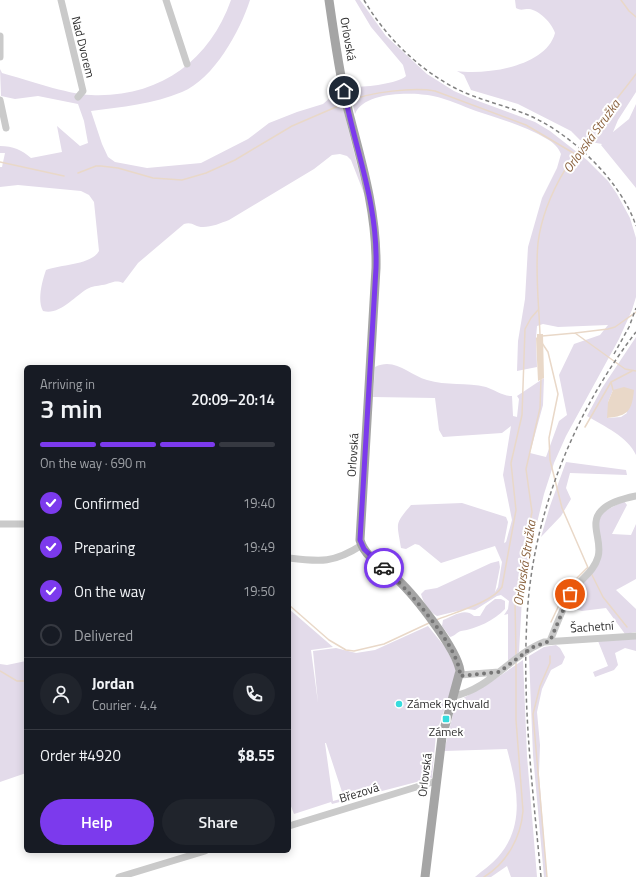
<!DOCTYPE html>
<html lang="en">
<head>
<meta charset="utf-8">
<style>
  body { margin:0; font-family:"Titillium Web",sans-serif; background:#20242c; color:#f1f3f6; height:100vh; display:flex; flex-direction:column; font-size:15px; white-space:nowrap }
  * { box-sizing:border-box; margin:0 }
  p { font-size:13px; color:#9ea1a6 }
  .icon { flex:none; width:22px; height:22px; fill:none; stroke:currentColor; stroke-width:2; stroke-linecap:round; stroke-linejoin:round }
  .map { position:relative; flex:1; overflow:hidden }
  .drawer { position:absolute; left:24px; top:365px; width:267px; height:488px; display:flex; flex-direction:column; background:#171b24; border-radius:6px; box-shadow:0 2px 10px #0003 }
  .drawer>* { flex:none }
  .pin { position:absolute; display:grid; place-items:center; width:34px; height:34px; color:#fff; margin:-17px; border:2px solid #fff; border-radius:50%; box-shadow:0 1px 4px #0007 }
  .courier { position:absolute; display:grid; place-items:center; width:40px; height:40px; margin:-20px; border:3px solid #7c3aed; border-radius:50%; background:#fff; color:#222; box-shadow:0 1px 5px #0007 }
  .head em { font-style:normal; font-weight:600 }
  .head div { display:flex; flex-direction:column-reverse }
  .head { display:flex; align-items:center; justify-content:space-between; height:68px; padding:0 16px }
  h1 { font-size:26px; font-weight:600; line-height:30px }
  .bar { display:grid; grid-template-columns:repeat(4,1fr); gap:6px 4px; align-content:center; height:48px; padding:0 16px }
  .bar i { height:5px; border-radius:3px; background:#363941 }
  .bar .selected { background:#7c3aed }
  .bar p { grid-column:span 4 }
  .line { display:flex; align-items:center; gap:10px; padding:0 16px; border-top:1px solid #363941 }
  .line div { flex:1 }
  .round { display:grid; place-items:center; flex:none; width:42px; height:42px; border-radius:21px; background:#20242c }
  ol { padding:0 16px; list-style:none }
  li { display:flex; align-items:center; gap:12px; height:44px }
  li p { margin-inline-start:auto }
  li .icon { padding:4px; border-radius:50%; background:#7c3aed; color:#fff; stroke-width:4 }
  li:last-child { color:#9ea1a6 }
  li i { width:22px; height:22px; border:2px solid #363941; border-radius:50% }
  .cta { display:flex; gap:8px; margin-top:auto; padding:8px 16px }
  .cta a { flex:1; height:46px; border-radius:24px; background:#7c3aed; color:#fff; font-size:16px; font-weight:600; line-height:46px; text-align:center }
  .cta a+a { background:#20242c; color:#f1f3f6 }
  .map>svg:first-child { display:block }
</style>
</head>
<body>
<div class="map">
<svg width="636" height="877" viewBox="0 0 636 877">
  <rect width="100%" height="100%" fill="#fff"/>
  <path fill="#e3dbea" fill-rule="evenodd" d="M231,0H250C240,31 214,79 182,92C154,104 121,107 91,111L102,144L108,157L115,162L147,168L201,163L248,139L269,123L297,112L323,104L332,96L341,100L365,196L351,160L347,156L340,154L332,155L314,169L229,220C221,223 212,227 203,227C195,227 192,221 184,224L138,263L123,283C114,279 111,284 102,285C97,286 92,286 87,289C75,296 59,316 43,311C37,301 42,281 46,270C62,264 91,265 99,251L94,202L89,195L81,191L18,185L0,187V167H2L5,153H0V146C13,146 22,150 31,158L62,152L57,126L80,146L88,143L84,121L78,104L38,96L15,99L1,96L0,69L2,73C28,80 66,94 91,95C158,98 209,62 231,0Z
    M355,0H360L386,36L427,74L454,91L470,98L535,122L550,131L587,160L608,181L617,194L630,218L636,238V297L632,310L619,339L566,436L554,463L544,494L523,581L519,652L508,663V614L504,615L508,609L509,601L501,595L497,596L475,610L466,609L437,616C429,612 423,602 421,594L425,590L437,588L491,563L499,561L500,567L495,592L498,587L502,562L495,546L441,563L419,545L415,544L406,549L401,548C397,522 394,525 411,505L462,503L506,517L508,522L504,543L506,542L512,520L503,475L511,426L502,433L443,437L439,430L435,398L373,397L375,367C395,357 409,375 427,380C446,386 467,382 486,387C495,390 502,396 512,396L513,416L517,417L519,399L517,396L544,378L543,405L530,453L546,457L559,421L567,415L559,375L574,344L600,335L608,325L558,327L543,324L537,326L536,338L537,367L517,371L518,341L525,299L528,247L542,198L557,168L561,154C558,147 554,143 547,139C525,126 500,119 476,111C462,106 448,99 433,96C413,92 364,91 355,114L349,86C358,89 401,83 406,76L403,65L371,27Z
    M515,0H636V92L618,120L613,132L629,119L636,104V188L601,145L602,144L580,140L571,131L518,104L471,90L464,75L457,71C486,75 546,67 555,33C552,23 539,10 529,9C523,9 521,11 516,8Z
    M636,337V455C627,436 605,427 587,416L602,388ZM613,390L627,413L621,417L608,418V402Z
    M566,462L626,470L627,475L570,473L566,488L571,499L561,516L541,537L550,506Z
    M624,501L627,505L612,534L631,535L636,524V579L616,590L636,609V632L625,634L606,608L582,611L567,607L577,588L595,568L599,520L603,512Z
    M495,599H501L505,601V609C495,620 476,629 461,631C457,632 455,636 450,637L442,626L443,620C453,617 464,607 474,616H480L486,606Z
    M289,609L333,647L311,650L318,703L313,651L336,648L356,653L375,650L428,626L445,647L455,666V679L436,734L432,778L332,804L331,802L294,814L289,801ZM326,743L344,798L333,801L325,743Z
    M636,639V651L625,648L615,653L618,665L614,670L595,677L593,672L608,666L598,641Z
    M556,645L560,648L565,657L562,664L551,670L542,689L537,712L540,745L539,774L547,877H544L533,755L529,656L544,647Z
    M523,660L527,756L537,877H511L507,866L491,877H475C483,870 491,865 498,857C526,825 517,786 507,749L444,751L456,702L485,686Z
    M26,661V773L0,782V664L7,665Z"/>
  <path fill="#e9d8c8" d="M537,334H543L544,378L538,381L536,338L537,337Z
    M624,387L634,390C632,410 629,416 607,418L608,402L613,390Z"/>
  <g fill="none" stroke-linecap="round" stroke-linejoin="round">
    <path stroke="#e9d8c8" stroke-width="1.5" d="M621,0L629,11L636,17
      M350,101C370,92 414,87 435,91L526,125L575,154
      M0,162L64,176
      M78,173L96,166H101L118,168L153,178L182,180L206,173L235,160L292,126L343,104
      M575,333L608,329L615,327L636,312
      M540,335C539,305 535,273 538,243C546,177 598,125 636,74
      M542,336L575,333L625,369L636,371
      M542,343L548,352L558,394L549,438L550,460L562,508L589,570
      M611,382L613,390
      M585,427L611,382L632,371
      M591,573L603,597L627,627
      M289,605L329,640L346,650L354,651L384,644L429,623
      M436,620C453,613 493,602 502,587L516,510L511,463L522,415L525,329L531,318L538,310
      M551,622L567,588L587,568
      M516,655L515,601L532,512L526,469L540,408L541,378
      M0,671L17,681H26
      M484,877C507,863 521,837 523,811L516,720V663
      M547,877L533,714L540,686L550,663V656"/>
    <path stroke="#cacaca" stroke-width="7" d="M61,0L83,91L78,97
      M166,0L187,64
      M0,36V57
      M0,100L6,128
      M0,524H26
      M289,558C321,562 334,563 362,545
      M550,641C557,624 564,603 575,588C583,577 594,571 598,557C603,541 588,523 602,510C610,502 626,498 636,496
      M460,675L499,672
      M454,696C490,689 511,655 544,642L636,636
      M289,826L436,781
      M119,877L205,851"/>
    <path stroke="#a5a5a5" stroke-width="9" d="M329,0C334,35 339,71 347,106C361,160 377,211 376,268L360,540C365,558 385,568 398,580C415,596 457,649 460,671L442,737L425,877"/>
    <path stroke="#828282" stroke-width="1.5" stroke-dasharray="4 3" stroke-linecap="butt" d="M364,0C385,36 417,68 455,88C476,99 500,104 523,113C568,130 621,180 636,226
      M614,354L629,327L636,308
      M541,877C533,791 522,705 527,618C532,516 574,412 636,332"/>
  </g>
  <g fill="none" stroke-linecap="round" stroke-linejoin="round">
    <path stroke="#767676" stroke-width="4" stroke-dasharray="0 7.2" d="M384,568C405,586 461,648 460,676L499,672L533,647L550,641L570,594"/>
    <path stroke="#7c3aed" stroke-width="5" d="M344,91C356,153 378,203 376,268L360,540L364,549L384,568"/>
  </g>
  <g fill="#36dbdd" stroke="#fff" stroke-width="1.5">
    <circle cx="399" cy="704" r="4"/>
    <rect x="442" y="715" width="8" height="8" rx="2"/>
  </g>
  <g text-anchor="middle" stroke-width="4" stroke-linejoin="round" paint-order="stroke">
    <g font-size="12" fill="#2d2d2d" stroke="#fff">
      <text transform="translate(348 39) rotate(80)" y="4">Orlovská</text>
      <text transform="translate(83 47) rotate(76)" y="4">Nad Dvorem</text>
      <text transform="translate(353 455) rotate(-86)" y="4">Orlovská</text>
      <text transform="translate(592 627) rotate(-4)" y="4">Šachetní</text>
      <text transform="translate(425 775) rotate(-83)" y="4">Orlovská</text>
      <text transform="translate(359 793) rotate(-17)" y="4">Březová</text>
    </g>
    <g font-size="12" fill="#2d2d2d" stroke="#fff" text-anchor="start">
      <text x="407" y="708">Zámek Rychvald</text>
      <text x="446" y="736" text-anchor="middle">Zámek</text>
    </g>
    <g font-size="13" font-style="italic" fill="#8b633f" stroke="#fff">
      <text transform="translate(591 136) rotate(-54)" y="5">Orlovská Stružka</text>
      <text transform="translate(524 563) rotate(-81)" y="5">Orlovská Stružka</text>
    </g>
  </g>
</svg>
<div class="pin" style="left:570px;top:594px;background:#ea580c"><svg class="icon" aria-label="bag" viewBox="0 0 24 24"><path d="M5 8h14l-1 12H6zM9 8a3 3 0 0 1 6 0"/></svg></div>
<div class="pin" style="left:344px;top:91px;background:#1f2937"><svg class="icon" aria-label="home" viewBox="0 0 24 24"><path d="M3 11l9-7 9 7M6 9v11h12V9"/></svg></div>
<div class="courier" style="left:384px;top:568px"><svg class="icon" aria-label="car" viewBox="0 0 24 24"><path d="M5 17H2v-5l4-1 3-4h7l3 4 3 1v5h-3M9 17h6M6 11h13"/><circle cx="7" cy="17" r="2"/><circle cx="17" cy="17" r="2"/></svg></div>
<section class="drawer">
<div class="head"><div><h1>3 min</h1><p>Arriving in</p></div><em>20:09–20:14</em></div>
<div class="bar"><i class="selected"></i><i class="selected"></i><i class="selected"></i><i></i><p>On the way · 690 m</p></div>
<ol>
<li><svg class="icon" aria-label="check" viewBox="0 0 24 24"><path d="M5 12l5 5 9-10"/></svg>Confirmed<p>19:40</p></li>
<li><svg class="icon" aria-label="check" viewBox="0 0 24 24"><path d="M5 12l5 5 9-10"/></svg>Preparing<p>19:49</p></li>
<li><svg class="icon" aria-label="check" viewBox="0 0 24 24"><path d="M5 12l5 5 9-10"/></svg>On the way<p>19:50</p></li>
<li><i></i>Delivered</li>
</ol>
<div class="line" style="height:72px"><a class="round"><svg class="icon" aria-label="person" viewBox="0 0 24 24"><circle cx="12" cy="8" r="4"/><path d="M4 21q1-7 8-7t8 7"/></svg></a><div><b>Jordan</b><p>Courier · 4.4</p></div><a class="round"><svg class="icon" aria-label="phone" viewBox="0 0 24 24"><path d="M5 4h4l2 5-3 2q2 4 5 5l2-3 5 2v4C11 20 4 13 5 4z"/></svg></a></div>
<div class="line" style="height:52px"><div>Order #4920</div><b>$8.55</b></div>
<div class="cta"><a>Help</a><a>Share</a></div>
</section>
</div>
</body>
</html>
